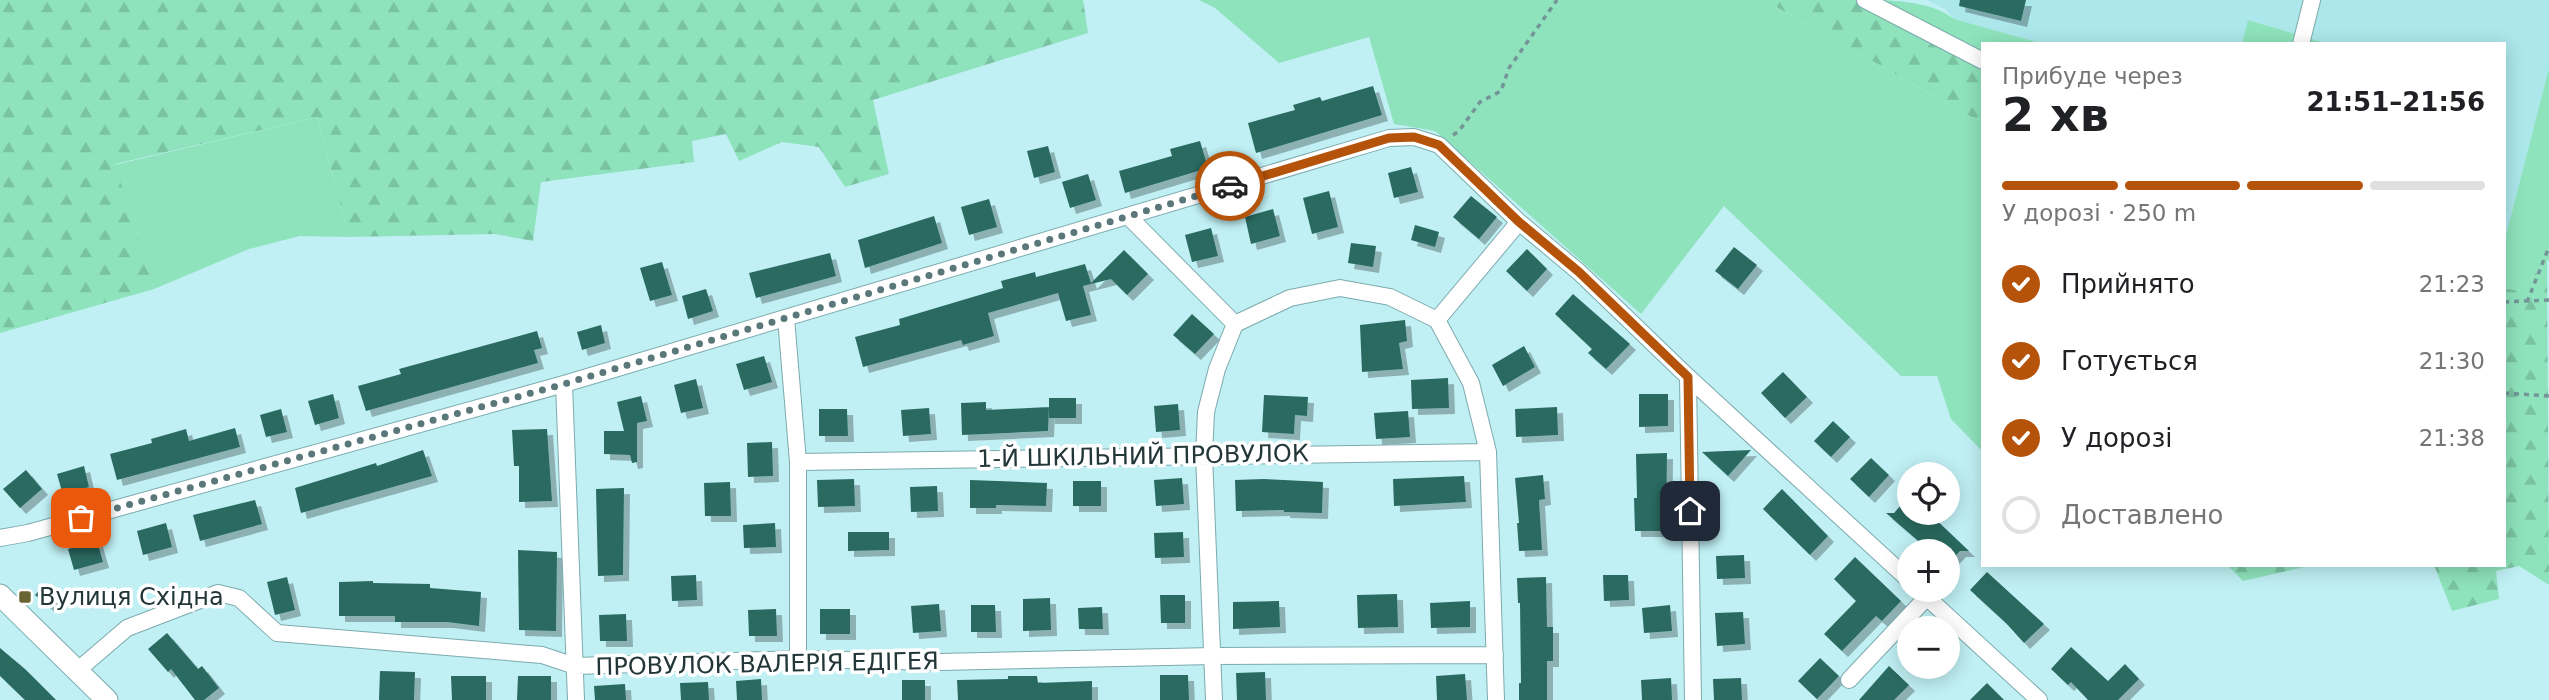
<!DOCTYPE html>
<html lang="uk">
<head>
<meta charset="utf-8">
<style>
  body { margin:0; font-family:"DejaVu Sans",sans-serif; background:#f6f6f6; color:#202124; height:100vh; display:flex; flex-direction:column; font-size:26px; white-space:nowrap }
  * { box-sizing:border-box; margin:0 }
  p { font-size:23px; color:#757577 }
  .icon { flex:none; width:38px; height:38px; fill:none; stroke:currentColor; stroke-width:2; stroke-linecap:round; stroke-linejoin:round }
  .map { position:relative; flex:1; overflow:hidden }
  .sheet { position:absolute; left:1981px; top:42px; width:525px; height:525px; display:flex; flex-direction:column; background:#fff; border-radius:0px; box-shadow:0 4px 18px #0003 }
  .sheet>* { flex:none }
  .controls { position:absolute; left:1897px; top:462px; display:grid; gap:14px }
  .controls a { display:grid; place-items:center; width:63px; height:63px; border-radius:50%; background:#fff; box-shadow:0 4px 18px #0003; font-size:35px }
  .pin { position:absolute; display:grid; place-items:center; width:60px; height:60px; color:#fff; margin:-30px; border-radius:14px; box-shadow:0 4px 10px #0006 }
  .courier { position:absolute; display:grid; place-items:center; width:70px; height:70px; margin:-35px; border:5px solid #b45309; border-radius:50%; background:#fff; color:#222; box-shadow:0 2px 9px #0007 }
  .headline em { font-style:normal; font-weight:800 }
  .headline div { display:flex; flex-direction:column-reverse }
  .headline { display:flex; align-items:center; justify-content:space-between; height:119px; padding:0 21px }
  h1 { font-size:46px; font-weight:800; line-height:52px }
  .bar { display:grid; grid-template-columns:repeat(4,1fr); gap:10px 7px; align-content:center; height:84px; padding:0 21px }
  .bar i { height:9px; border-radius:5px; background:#e0e0e0 }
  .bar .active { background:#b45309 }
  .bar p { grid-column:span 4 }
  ol { padding:0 21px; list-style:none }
  li { display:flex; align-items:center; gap:21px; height:77px }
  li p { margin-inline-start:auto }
  li .icon { padding:7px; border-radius:50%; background:#b45309; color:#fff; stroke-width:4 }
  li:last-child { color:#757577 }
  li i { width:38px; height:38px; border:4px solid #e0e0e0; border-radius:50% }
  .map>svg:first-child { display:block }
</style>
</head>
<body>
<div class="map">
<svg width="2549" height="700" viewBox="0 0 2549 700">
  <defs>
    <pattern id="forest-firs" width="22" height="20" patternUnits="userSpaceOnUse" patternTransform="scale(1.75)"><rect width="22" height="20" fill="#8ee3bc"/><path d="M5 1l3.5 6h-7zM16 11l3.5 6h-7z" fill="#7ac3a2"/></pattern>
    <filter id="shadow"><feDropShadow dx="6" dy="6" stdDeviation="0" flood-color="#0004"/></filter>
  </defs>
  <rect width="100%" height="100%" fill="#c0f0f4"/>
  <path fill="#ace7eb" d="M1927,0H2549V68L2504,243V44H2329L2249,20L2242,44H2044L1954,19L1945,9Z"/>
  <path fill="#8ee3bc" d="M1199,0H1764L1975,119L1983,120V452L1951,419L1937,376H1901L1724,206L1641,314L1435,131L1394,124L1369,37L1279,63L1215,8Z
    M1857,0C1891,0 1930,0 1954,19L2044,44H1983V68Z
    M2248,20L2329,44H2242Z
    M2549,68V261L2547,260L2519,291L2504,288V243Z
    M317,117L349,237L300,236L249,249L154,289L114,165Z"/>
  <path fill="url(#forest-firs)" d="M0,0H1083L1088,33L873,100L889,174L845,187L819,147L782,142L739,161L726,134L692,141L694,162L541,182L533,241L495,234L349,237L317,117L115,164L154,289L0,333Z
    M1764,0H1857L1983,68V120L1975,119Z
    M2547,260L2549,585L2519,566L2496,571L2499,599L2452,611L2434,565H2504V288L2519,291Z
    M2227,565H2313L2243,581Z"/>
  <path fill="#2a6b61" filter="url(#shadow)" d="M1960,0H2026L2021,21L1959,6Z
    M1373,86L1382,115L1256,153L1248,123L1295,110L1293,105L1320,97L1322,101Z
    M1200,141L1208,168L1125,193L1119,171L1172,156L1170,149Z
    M1048,146L1055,172L1034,178L1027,151Z
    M1411,167L1418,192L1394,198L1388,173Z
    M1088,174L1096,200L1070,208L1062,182Z
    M1329,191L1338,227L1312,234L1303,198Z
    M1471,196L1497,217L1479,239L1453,217Z
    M989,199L997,227L969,235L961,207Z
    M1273,209L1280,236L1251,244L1245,217Z
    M934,216L942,243L865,268L858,240Z
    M1415,225L1439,232L1435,247L1411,240Z
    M1211,228L1218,256L1192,262L1185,235Z
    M1351,243L1376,246L1373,267L1348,263Z
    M1734,247L1757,265L1738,289L1715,271Z
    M1527,249L1547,269L1527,291L1506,271Z
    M1124,250L1148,274L1127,295L1111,279L1083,286L1091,315L1066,321L1058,293L988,313L994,336L963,345L961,340L863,367L855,337L900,325L899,319L1003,288L1001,281L1035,272L1036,277L1085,264L1091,283Z
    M830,253L836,276L756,298L749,273Z
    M662,262L672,295L650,301L640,268Z
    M706,289L713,311L688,319L682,296Z
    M1573,294L1630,344L1606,369L1588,353L1592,349L1555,314Z
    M1192,314L1214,334L1195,354L1173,335Z
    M1405,320L1407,341L1399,343L1403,369L1362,372L1360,325Z
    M601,325L605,343L582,350L577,332Z
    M537,331L542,348L534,350L538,363L366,411L358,386L401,374L399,369Z
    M1524,346L1535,367L1503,386L1492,365Z
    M764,356L772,382L744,390L736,364Z
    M1783,372L1807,397L1785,418L1761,393Z
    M1448,378L1449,408L1412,409L1411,380Z
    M696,379L703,408L681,413L674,385Z
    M333,394L339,418L315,425L308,401Z
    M1639,394H1668V426L1639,427Z
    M1264,395L1308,397L1307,416L1295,415L1294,434L1262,432Z
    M641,396L647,421L637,423V462L632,463L630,455L604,454V431H624L617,402Z
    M1049,398H1076V418H1049Z
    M986,402V410L1049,407L1048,431L962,435L961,403Z
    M1178,404L1180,430L1156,432L1154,406Z
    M1557,407L1558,435L1516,437L1515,409Z
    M929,408L931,434L903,436L901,410Z
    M281,409L287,432L266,437L260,415Z
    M819,409H847L848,436H819Z
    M1408,411L1410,437L1376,439L1374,413Z
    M1833,421L1850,437L1831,457L1814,441Z
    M235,428L240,447L117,480L110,454L152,443L151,439L186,429L189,441Z
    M547,429L552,501L519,502V466H514L512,430Z
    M772,442L773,476L748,477L747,443Z
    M423,450L432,476L301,513L295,488L376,463L377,466Z
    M1751,450L1728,476L1702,452Z
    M1667,453L1666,531H1635L1634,498H1637L1636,454Z
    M1871,458L1889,475L1869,497L1850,479Z
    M84,466L89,487L63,495L57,474Z
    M26,470L42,489L20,508L3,489Z
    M1543,475L1545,499L1539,500L1542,550L1519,551L1517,523H1519L1515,478Z
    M1464,476L1466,502L1394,506L1393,479Z
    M1182,478L1184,504L1156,506L1154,480Z
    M854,479L855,506L818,507L817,480Z
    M1264,479L1323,482L1322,513L1284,512V510L1236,511L1235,480Z
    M970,480L1047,483L1046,506L996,505V508H970Z
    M1073,481H1101V506H1073Z
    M730,482L731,516H705L704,483Z
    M937,486L938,511L911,512L910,487Z
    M624,488L623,575L598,576L596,489Z
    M1782,489L1828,536L1810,555L1763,509Z
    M1909,496V513H1929L1969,551H1960L1948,564V551H1930L1886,513H1894Z
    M255,500L262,524L200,541L193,515Z
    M166,523L172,547L143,555L137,531Z
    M775,523L776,547L744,548L743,525Z
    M848,532H889V550L848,551Z
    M1183,532L1184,557L1155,558L1154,533Z
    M97,541L103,562L74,570L68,549Z
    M518,550L557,552L556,631L519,630Z
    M1744,555L1745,578L1717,579L1716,556Z
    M1855,557L1901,601L1882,621L1876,616L1842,651L1824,634L1856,601L1834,579Z
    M1987,572L2044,624L2024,643L2006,623L1970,590Z
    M696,575L697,600L672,601L671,576Z
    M1603,575H1628L1629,600L1604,601Z
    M287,577L295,610L275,615L267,582Z
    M1546,577L1547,627H1553V661H1547V700H1519V683H1521L1520,603H1518L1517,578Z
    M373,581V583L430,584V588L481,592L479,626L447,622H395V616H339V582Z
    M45,584L56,592V598L49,606L35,595Z
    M1397,594L1398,627L1358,628L1357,595Z
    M1160,595H1185V623H1161Z
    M1050,598L1051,630L1023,631V599Z
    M1279,601L1280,627L1233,629V602Z
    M1470,601V627L1431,628L1430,603Z
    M939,604L941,631L913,633L911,606Z
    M971,605H995L996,632H971Z
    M1670,605L1672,631L1644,633L1642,608Z
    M1102,607L1103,629H1079L1078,608Z
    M776,609L777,636H749L748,610Z
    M820,609H850V634H820Z
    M1743,612L1745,644L1717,646L1715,613Z
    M626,614L627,641H600L599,615Z
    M167,633L198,669L202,666L219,688L204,700H195L171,669L168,672L148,649Z
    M2071,647L2108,681L2125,664L2139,679L2118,700H2088L2071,682L2068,685L2051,669Z
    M0,648L25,669L56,700H25L0,676Z
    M1820,658L1839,676L1817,699L1798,681Z
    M1889,666L1909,685L1894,700H1859Z
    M380,671L415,672L414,700H379Z
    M1265,672L1266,700H1237L1236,673Z
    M1465,674L1467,700H1437L1436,676Z
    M1160,675H1188L1189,700H1160Z
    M451,676H486V700H452Z
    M518,676H551V700H517Z
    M1008,676H1037L1038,683L1092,681V700H958L957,680L1008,679Z
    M1671,678L1672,700H1642L1641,680Z
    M1741,678L1742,700H1714L1713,679Z
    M761,679L762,700H737L736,681Z
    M902,680H925V700H902Z
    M708,682L709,700H681L680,683Z
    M1987,683L2004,700H1970Z
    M625,684L626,700H595L594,686Z"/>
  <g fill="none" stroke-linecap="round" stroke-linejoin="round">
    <defs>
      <path id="street" d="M1865,0L1983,61
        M2301,44L2312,0
        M1128,216L1235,324
        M786,318L798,462V659
        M1437,320L1519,222
        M1688,377L1693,700
        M564,384L576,700
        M798,462L1488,452
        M0,538L28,533L564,384L1389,138L1414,137L1439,145L1519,222L1579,272L1688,377L1909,580
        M1919,590L2039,700
        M78,670L127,628L218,593L239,598L277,633L542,655L575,666L798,659L939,662L1213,656L1495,655
        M1849,680L1927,597
        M1214,700L1204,455L1206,412L1217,369L1235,324L1290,298L1340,288L1390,297L1437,320L1471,383L1488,452L1496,700"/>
      <path id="secondary" d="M0,595L107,700"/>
    </defs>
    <use href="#street" stroke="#7caaae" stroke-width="18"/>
    <use href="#secondary" stroke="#7caaae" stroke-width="23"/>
    <path stroke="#739598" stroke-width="3.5" stroke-dasharray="5 5" stroke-linecap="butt" d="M1453,135L1459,131L1480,102L1501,91L1509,68L1557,0
      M2504,302L2549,300
      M2527,302L2549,247
      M2504,393L2549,396"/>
    <use href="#street" stroke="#fff" stroke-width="16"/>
    <use href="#secondary" stroke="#fff" stroke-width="21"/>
  </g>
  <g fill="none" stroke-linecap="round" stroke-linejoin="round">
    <path stroke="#5a777a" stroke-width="7" stroke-dasharray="0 12.6" d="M81,518L564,384L1230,186"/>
    <path stroke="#b45309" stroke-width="9" d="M1230,186L1389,138L1414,137L1439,145L1519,222L1579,272L1688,377L1690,511"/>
  </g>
  <rect fill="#696532" stroke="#fff" stroke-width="2.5" x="18" y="590" width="14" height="14" rx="3.5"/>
  <g text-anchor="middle" stroke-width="7" stroke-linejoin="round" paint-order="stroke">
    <g font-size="24" fill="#233638" stroke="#fff">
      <text transform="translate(1143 456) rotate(-1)" y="8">1-Й ШКІЛЬНИЙ ПРОВУЛОК</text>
      <text transform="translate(767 664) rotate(-1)" y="8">ПРОВУЛОК ВАЛЕРІЯ ЕДІГЕЯ</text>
    </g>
    <g font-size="24" fill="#233638" stroke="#fff" text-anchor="start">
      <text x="39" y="605">Вулиця Східна</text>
    </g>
  </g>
</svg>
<div class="controls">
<a><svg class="icon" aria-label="locate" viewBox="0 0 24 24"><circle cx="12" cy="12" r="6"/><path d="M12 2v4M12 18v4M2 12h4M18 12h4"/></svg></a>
<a>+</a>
<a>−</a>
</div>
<div class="pin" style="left:81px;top:518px;background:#ea580c"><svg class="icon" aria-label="bag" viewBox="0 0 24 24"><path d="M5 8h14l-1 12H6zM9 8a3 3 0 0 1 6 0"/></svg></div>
<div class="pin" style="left:1690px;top:511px;background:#1f2937"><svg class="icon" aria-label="home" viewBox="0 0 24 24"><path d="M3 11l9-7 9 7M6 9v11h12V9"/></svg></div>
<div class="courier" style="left:1230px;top:186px"><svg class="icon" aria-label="car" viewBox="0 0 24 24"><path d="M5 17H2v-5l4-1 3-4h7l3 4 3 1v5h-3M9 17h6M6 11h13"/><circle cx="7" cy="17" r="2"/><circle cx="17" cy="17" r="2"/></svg></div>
<section class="sheet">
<div class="headline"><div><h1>2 хв</h1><p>Прибуде через</p></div><em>21:51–21:56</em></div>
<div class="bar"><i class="active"></i><i class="active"></i><i class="active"></i><i></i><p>У дорозі · 250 m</p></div>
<ol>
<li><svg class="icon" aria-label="check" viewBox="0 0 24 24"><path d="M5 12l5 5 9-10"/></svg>Прийнято<p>21:23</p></li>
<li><svg class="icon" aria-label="check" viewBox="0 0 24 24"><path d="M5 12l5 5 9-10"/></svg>Готується<p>21:30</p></li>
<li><svg class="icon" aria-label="check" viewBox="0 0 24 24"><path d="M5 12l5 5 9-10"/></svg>У дорозі<p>21:38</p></li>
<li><i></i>Доставлено</li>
</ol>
</section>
</div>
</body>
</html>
